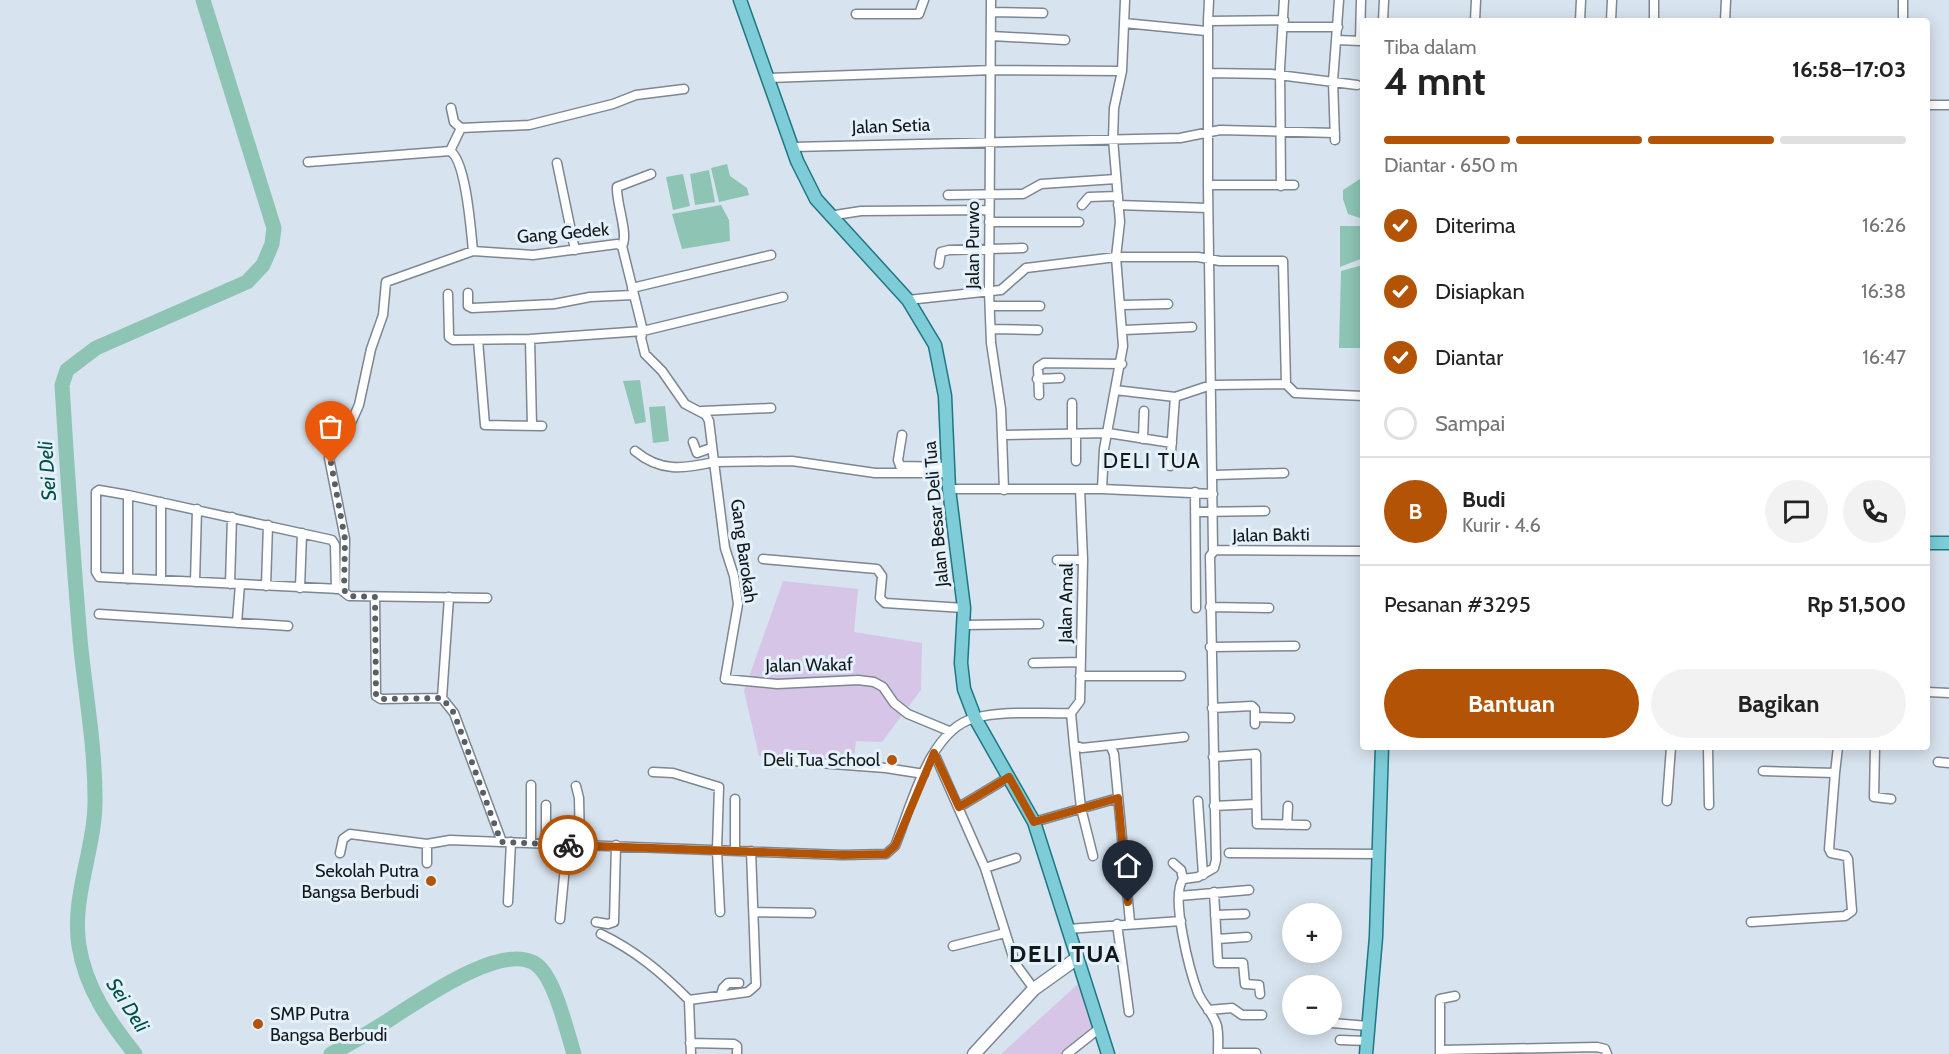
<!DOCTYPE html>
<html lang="id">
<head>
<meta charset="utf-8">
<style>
  body { margin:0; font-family:Cabin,sans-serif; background:#f2f2f2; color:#222; height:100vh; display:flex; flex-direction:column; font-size:22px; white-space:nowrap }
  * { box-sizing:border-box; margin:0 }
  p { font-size:20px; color:#767676 }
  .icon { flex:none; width:33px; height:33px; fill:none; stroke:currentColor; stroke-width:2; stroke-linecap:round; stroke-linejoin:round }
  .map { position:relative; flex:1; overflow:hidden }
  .panel { position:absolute; left:1360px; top:18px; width:570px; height:732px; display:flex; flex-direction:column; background:#fff; border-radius:6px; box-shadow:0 3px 15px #0003 }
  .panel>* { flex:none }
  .controls { position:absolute; left:1282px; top:903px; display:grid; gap:12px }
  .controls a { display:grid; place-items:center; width:60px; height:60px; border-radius:50%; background:#fff; box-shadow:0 3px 15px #0003; font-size:30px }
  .pin { position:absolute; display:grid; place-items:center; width:51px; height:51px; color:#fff; margin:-62px -26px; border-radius:50% 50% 50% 0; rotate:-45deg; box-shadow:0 0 6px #0007 }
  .pin .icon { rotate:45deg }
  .courier { position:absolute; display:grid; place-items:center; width:60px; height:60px; margin:-30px; border:4px solid #b25305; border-radius:50%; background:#fff; color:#222; box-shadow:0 2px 8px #0007 }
  .headline em { font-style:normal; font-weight:700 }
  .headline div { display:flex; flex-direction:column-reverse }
  .headline { display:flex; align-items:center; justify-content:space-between; height:102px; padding:0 24px }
  h1 { font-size:39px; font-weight:700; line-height:45px }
  .bar { display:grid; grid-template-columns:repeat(4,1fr); gap:9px 6px; align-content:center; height:72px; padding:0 24px }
  .bar i { height:8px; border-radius:4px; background:#e0e0e0 }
  .bar .active { background:#b25305 }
  .bar p { grid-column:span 4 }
  .line { display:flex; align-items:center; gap:15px; padding:0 24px; border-top:2px solid #e0e0e0 }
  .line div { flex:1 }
  .round { display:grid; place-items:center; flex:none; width:63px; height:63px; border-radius:32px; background:#f2f2f2 }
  ol { padding:0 24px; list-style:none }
  li { display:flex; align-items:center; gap:18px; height:66px }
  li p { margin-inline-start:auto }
  li .icon { padding:6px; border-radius:50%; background:#b25305; color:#fff; stroke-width:4 }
  li:last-child { color:#767676 }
  li i { width:33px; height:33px; border:3px solid #e0e0e0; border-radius:50% }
  .action { display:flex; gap:12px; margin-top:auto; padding:12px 24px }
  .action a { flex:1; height:69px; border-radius:36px; background:#b25305; color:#fff; font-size:24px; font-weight:700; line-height:69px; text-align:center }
  .action a+a { background:#f2f2f2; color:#222 }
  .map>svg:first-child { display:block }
</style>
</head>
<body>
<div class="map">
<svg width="1949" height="1054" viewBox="0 0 1949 1054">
  <rect width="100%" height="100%" fill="#d7e3ee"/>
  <path fill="#d7c5e7" d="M783,581L858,589L854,632L922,643L921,690L882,742L856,741L853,764L759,756L744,691Z
    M1078,984L1096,1026L1062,1054H1001Z"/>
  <path fill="#8dc4b4" d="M727,164L730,176L747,188L749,195L719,202L711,168Z
    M709,170L715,202L695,205L690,174Z
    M683,174L690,206L673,210L666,177Z
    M1363,177L1364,219H1363L1348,214L1343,199V190Z
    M721,205L729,220L730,241L682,249L672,214Z
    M1340,226H1364L1363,258L1340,267Z
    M1363,265V348H1339L1341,271Z
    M640,380L646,422L635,424L623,381Z
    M665,406L669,441L653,443L649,407Z"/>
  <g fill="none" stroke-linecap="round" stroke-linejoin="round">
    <path stroke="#8dc4b4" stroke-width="15" d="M135,1054C109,1021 86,989 79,946C71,897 96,847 95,798C95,744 85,692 80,639C73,554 67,469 62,385L67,370L96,348L247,282L263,265L272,244L274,228L203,0
      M331,1054C353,1042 374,1030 395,1016C422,999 505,940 537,965C555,979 567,1032 574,1054"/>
    <defs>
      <path id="minor" d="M991,0L989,291L991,343L1001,409L1004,490
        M1903,0V21
        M991,12L1043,13
        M856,14H919L924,0
        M1208,21L1209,0
        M1383,21L1384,0
        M1475,21L1476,0
        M1580,21L1581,0
        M1611,21L1612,0
        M1654,21V0
        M1725,21L1726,0
        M1124,23L1206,31
        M1284,27H1338
        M992,36L1065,40
        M1338,40L1360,41L1361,0
        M1208,73L1271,74L1357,85
        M769,78L993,70L1122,71
        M1928,105H1949
        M451,108L454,122L461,128
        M1335,140L1333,81L1339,0
        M792,147L1180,138L1220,130L1335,133
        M450,151L461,128L529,125L613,104L636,95L684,89
        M308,162L450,151C466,160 471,231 473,251
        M557,163L575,250
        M1208,185V21L1284,20
        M1294,185H1208L1213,550L1364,551
        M1281,186L1280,68L1284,0
        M948,195L1023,194L1041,184L1116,179
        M1082,205L1089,197L1118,196
        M1118,205L1208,208
        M829,216L861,211L989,210
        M989,222H1079
        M622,246L643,331L641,338L645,354L662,371L685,404L706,415L709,421L714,462L792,461L875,473H948
        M622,246C629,235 616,203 617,187L651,174
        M939,264L941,252L949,250L1023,248
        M632,288L771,255
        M468,293V306L472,308L554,304L590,297L633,295
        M448,294L449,337L453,340L530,339L643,331L783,297
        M908,300L1001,290L1026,268L1116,257H1198L1220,261H1283L1286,384
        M1122,305L1168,304
        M990,306H1040
        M991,329L1038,330
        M1124,330L1192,327
        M530,339L532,426
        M478,340L485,425L542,426
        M1037,379L1060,378
        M1213,385L1286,384L1295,393L1364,396
        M1115,390L1175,397
        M1039,395L1038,367L1044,363L1122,364
        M702,411L771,408
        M1072,434V403
        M902,435L898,460L900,466L948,467
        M1002,435L1108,433L1172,443
        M1143,439L1144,411
        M693,442L697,453L711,448
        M635,451C660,472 683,469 714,462L725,548L734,576L738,604L725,679L777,684L858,680L874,682L883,687L894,703L908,714L949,731
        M1076,461V434
        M1170,466L1175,397L1205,387
        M1214,475L1284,473
        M949,489H1102L1213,494
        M1102,489L1104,449L1123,346L1116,257L1120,222L1113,139L1114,108L1122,71L1125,0
        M1195,492L1196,608
        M161,502V580
        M1195,512L1265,511
        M1214,551L1210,556L1216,860L1214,868L1198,877L1183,879C1170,897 1190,972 1198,993C1203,1005 1214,1014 1217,1026C1219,1035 1218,1045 1218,1054
        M763,559L877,569L882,576L880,598L885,603L964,608
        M1057,560H1083
        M128,579V495
        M195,582L197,509
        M230,584L232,517
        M266,586L268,525
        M300,588L302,533
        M336,589L335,545L332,540L128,495L99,490L96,492V572L99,577L340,589L349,596L487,598
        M344,590L345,539L329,458L346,434L359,405L371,349L383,315L386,282L473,251L533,255L617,244L622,246
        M375,597L376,696L381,699L442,698
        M449,597L442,698L454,713L502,842L843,855L886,854L895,846C911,807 929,729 975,718C1004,710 1040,714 1071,713
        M1210,607L1269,608
        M99,614L288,626
        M237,623L240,584
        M963,625L1039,624
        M1210,647L1295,646
        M1033,663L1081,662
        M1080,676H1181
        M1928,692L1949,693
        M1212,708L1252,706L1255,709V724
        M1071,713L1074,745L1082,748L1110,745L1114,754L1130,922
        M1071,713L1080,701L1083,560L1080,489
        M1255,717L1290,718
        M1074,745L1081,808L1093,856
        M1110,745L1184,737
        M1708,747L1709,805
        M1875,747L1874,797L1891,799
        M934,753L985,868L1015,963L1034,989
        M1213,757L1256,754L1257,824L1306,825
        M779,760L886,768L924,774
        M1938,762L1949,763
        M1763,771L1835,773L1838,747
        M653,772L673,773L719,787L717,850L720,912
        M531,785V843
        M576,786L579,798L580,845
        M735,799V850
        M1198,801L1203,875
        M1667,801L1671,747
        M546,805V834L551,837V844
        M1214,806L1256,804
        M959,807L1009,777
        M1034,822L1118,798
        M1287,825L1288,806
        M427,844V863
        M340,853L343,839L350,834L427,844L450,840L502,842
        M1229,853L1379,854
        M1173,863L1181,870L1183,879
        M985,868L1016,858
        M1214,892L1218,963H1243L1245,984L1259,985L1260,994
        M1179,896L1249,890
        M508,902L511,842
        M754,912L811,913
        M1215,915L1245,914
        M560,919L567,845
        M596,922L608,924L614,922L616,845
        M1751,922L1845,916L1852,911L1848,859L1846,856L1831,853L1829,849L1835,773
        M1117,924L1129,1012
        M1068,929L1181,921
        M601,934C636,951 661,972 689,1000
        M1217,939L1247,937
        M953,946L1005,933
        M721,995L723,988L728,983H739
        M1208,1010L1232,1008L1242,1015H1262
        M1332,1023L1368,1026
        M1340,1040L1368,1041
        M690,1043L734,1044L737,1046V1054
        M1440,1050L1597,1047L1605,1049L1607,1054
        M1218,1053H1256
        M691,1054L689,1000L748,992L756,985L751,851
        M1067,1054L1101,1027
        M1440,1054V999L1455,996"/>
      <path id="secondary" d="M974,1054L1034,989L1076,959"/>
      <path id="primary" d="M740,0L797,161L816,199L908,300L935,345L945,396L949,489L964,608L961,663L964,689L975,718L1034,822L1108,1054
        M1928,543H1949
        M1366,1054L1376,937L1382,747"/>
    </defs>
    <use href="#minor" stroke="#7c8791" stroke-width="11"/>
    <use href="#secondary" stroke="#7c8791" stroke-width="15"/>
    <use href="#primary" stroke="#1f7784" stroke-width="15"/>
    <use href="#minor" stroke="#fff" stroke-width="8"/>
    <use href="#secondary" stroke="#fff" stroke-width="12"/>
    <use href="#primary" stroke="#7dccd7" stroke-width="12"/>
  </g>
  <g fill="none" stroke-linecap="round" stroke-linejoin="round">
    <path stroke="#585f65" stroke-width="6" stroke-dasharray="0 10.8" d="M331,463L345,539L344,590L349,596L375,597L376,696L381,699L442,698L454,713L501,842L568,845"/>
    <path stroke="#b25305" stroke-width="8" d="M568,845L843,855L886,854L895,846L934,753L959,807L1009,777L1034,822L1118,798L1128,902"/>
  </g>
  <g fill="#b25305" stroke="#e4f1fb" stroke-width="2">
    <circle cx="892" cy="760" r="6"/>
    <circle cx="431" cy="881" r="6"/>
    <circle cx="258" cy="1024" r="6"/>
  </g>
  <g text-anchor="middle" stroke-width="6" stroke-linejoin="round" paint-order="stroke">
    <g font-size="18" fill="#13181b" stroke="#e4f1fb">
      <text transform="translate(891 126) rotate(-2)" y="6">Jalan Setia</text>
      <text transform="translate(563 233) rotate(-5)" y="6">Gang Gedek</text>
      <text transform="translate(973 245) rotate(-90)" y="6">Jalan Purwo</text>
      <text transform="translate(936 514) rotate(-95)" y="6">Jalan Besar Deli Tua</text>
      <text transform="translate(1271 535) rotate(-1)" y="6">Jalan Bakti</text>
      <text transform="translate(744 551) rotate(82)" y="6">Gang Barokah</text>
      <text transform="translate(1066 603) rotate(-89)" y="6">Jalan Amal</text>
      <text transform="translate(809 665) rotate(-1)" y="6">Jalan Wakaf</text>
    </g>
    <g font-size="18" fill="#13181b" stroke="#e4f1fb" text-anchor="end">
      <text x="880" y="766">Deli Tua School</text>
      <text x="419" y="877">Sekolah Putra<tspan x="419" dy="21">Bangsa Berbudi</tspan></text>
      <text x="270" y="1020" text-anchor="start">SMP Putra<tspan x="270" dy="21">Bangsa Berbudi</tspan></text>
    </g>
    <g font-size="20" font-style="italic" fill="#005041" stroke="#e4f1fb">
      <text transform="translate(47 471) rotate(-94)" y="7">Sei Deli</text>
      <text transform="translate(128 1005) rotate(57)" y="7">Sei Deli</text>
    </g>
    <g font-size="21" letter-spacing="1.5" fill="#13181b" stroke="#e4f1fb">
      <text x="1152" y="468">DELI TUA</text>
    </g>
    <g font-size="24" font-weight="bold" letter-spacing="1.5" fill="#13181b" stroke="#e4f1fb">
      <text x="1065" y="962">DELI TUA</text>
    </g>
  </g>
</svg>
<div class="controls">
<a>+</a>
<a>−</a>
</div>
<div class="pin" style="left:331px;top:463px;background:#ea580c"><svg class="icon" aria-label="bag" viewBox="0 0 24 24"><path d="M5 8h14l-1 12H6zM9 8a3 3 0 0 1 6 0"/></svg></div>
<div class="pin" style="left:1128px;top:902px;background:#1f2937"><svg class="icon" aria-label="home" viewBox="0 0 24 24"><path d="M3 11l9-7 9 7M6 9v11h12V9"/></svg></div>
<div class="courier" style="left:568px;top:845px"><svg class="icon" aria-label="bike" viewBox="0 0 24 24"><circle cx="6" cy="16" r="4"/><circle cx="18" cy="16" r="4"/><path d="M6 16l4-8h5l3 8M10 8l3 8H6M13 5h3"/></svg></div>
<section class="panel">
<div class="headline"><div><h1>4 mnt</h1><p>Tiba dalam</p></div><em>16:58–17:03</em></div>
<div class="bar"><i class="active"></i><i class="active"></i><i class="active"></i><i></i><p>Diantar · 650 m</p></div>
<ol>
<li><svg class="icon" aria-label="check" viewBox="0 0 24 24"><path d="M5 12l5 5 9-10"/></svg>Diterima<p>16:26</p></li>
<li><svg class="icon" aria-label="check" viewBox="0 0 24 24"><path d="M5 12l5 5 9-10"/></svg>Disiapkan<p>16:38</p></li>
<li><svg class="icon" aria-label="check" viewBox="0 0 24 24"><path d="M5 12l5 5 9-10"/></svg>Diantar<p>16:47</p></li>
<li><i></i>Sampai</li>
</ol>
<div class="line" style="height:108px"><b class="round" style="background:#b25305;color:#fff">B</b><div><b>Budi</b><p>Kurir · 4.6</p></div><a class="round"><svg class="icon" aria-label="chat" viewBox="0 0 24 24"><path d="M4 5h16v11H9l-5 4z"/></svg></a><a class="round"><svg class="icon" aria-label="phone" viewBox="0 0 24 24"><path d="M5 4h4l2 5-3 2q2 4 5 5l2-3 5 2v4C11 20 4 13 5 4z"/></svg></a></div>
<div class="line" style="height:78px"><div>Pesanan #3295</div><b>Rp 51,500</b></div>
<div class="action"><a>Bantuan</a><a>Bagikan</a></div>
</section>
</div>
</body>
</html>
